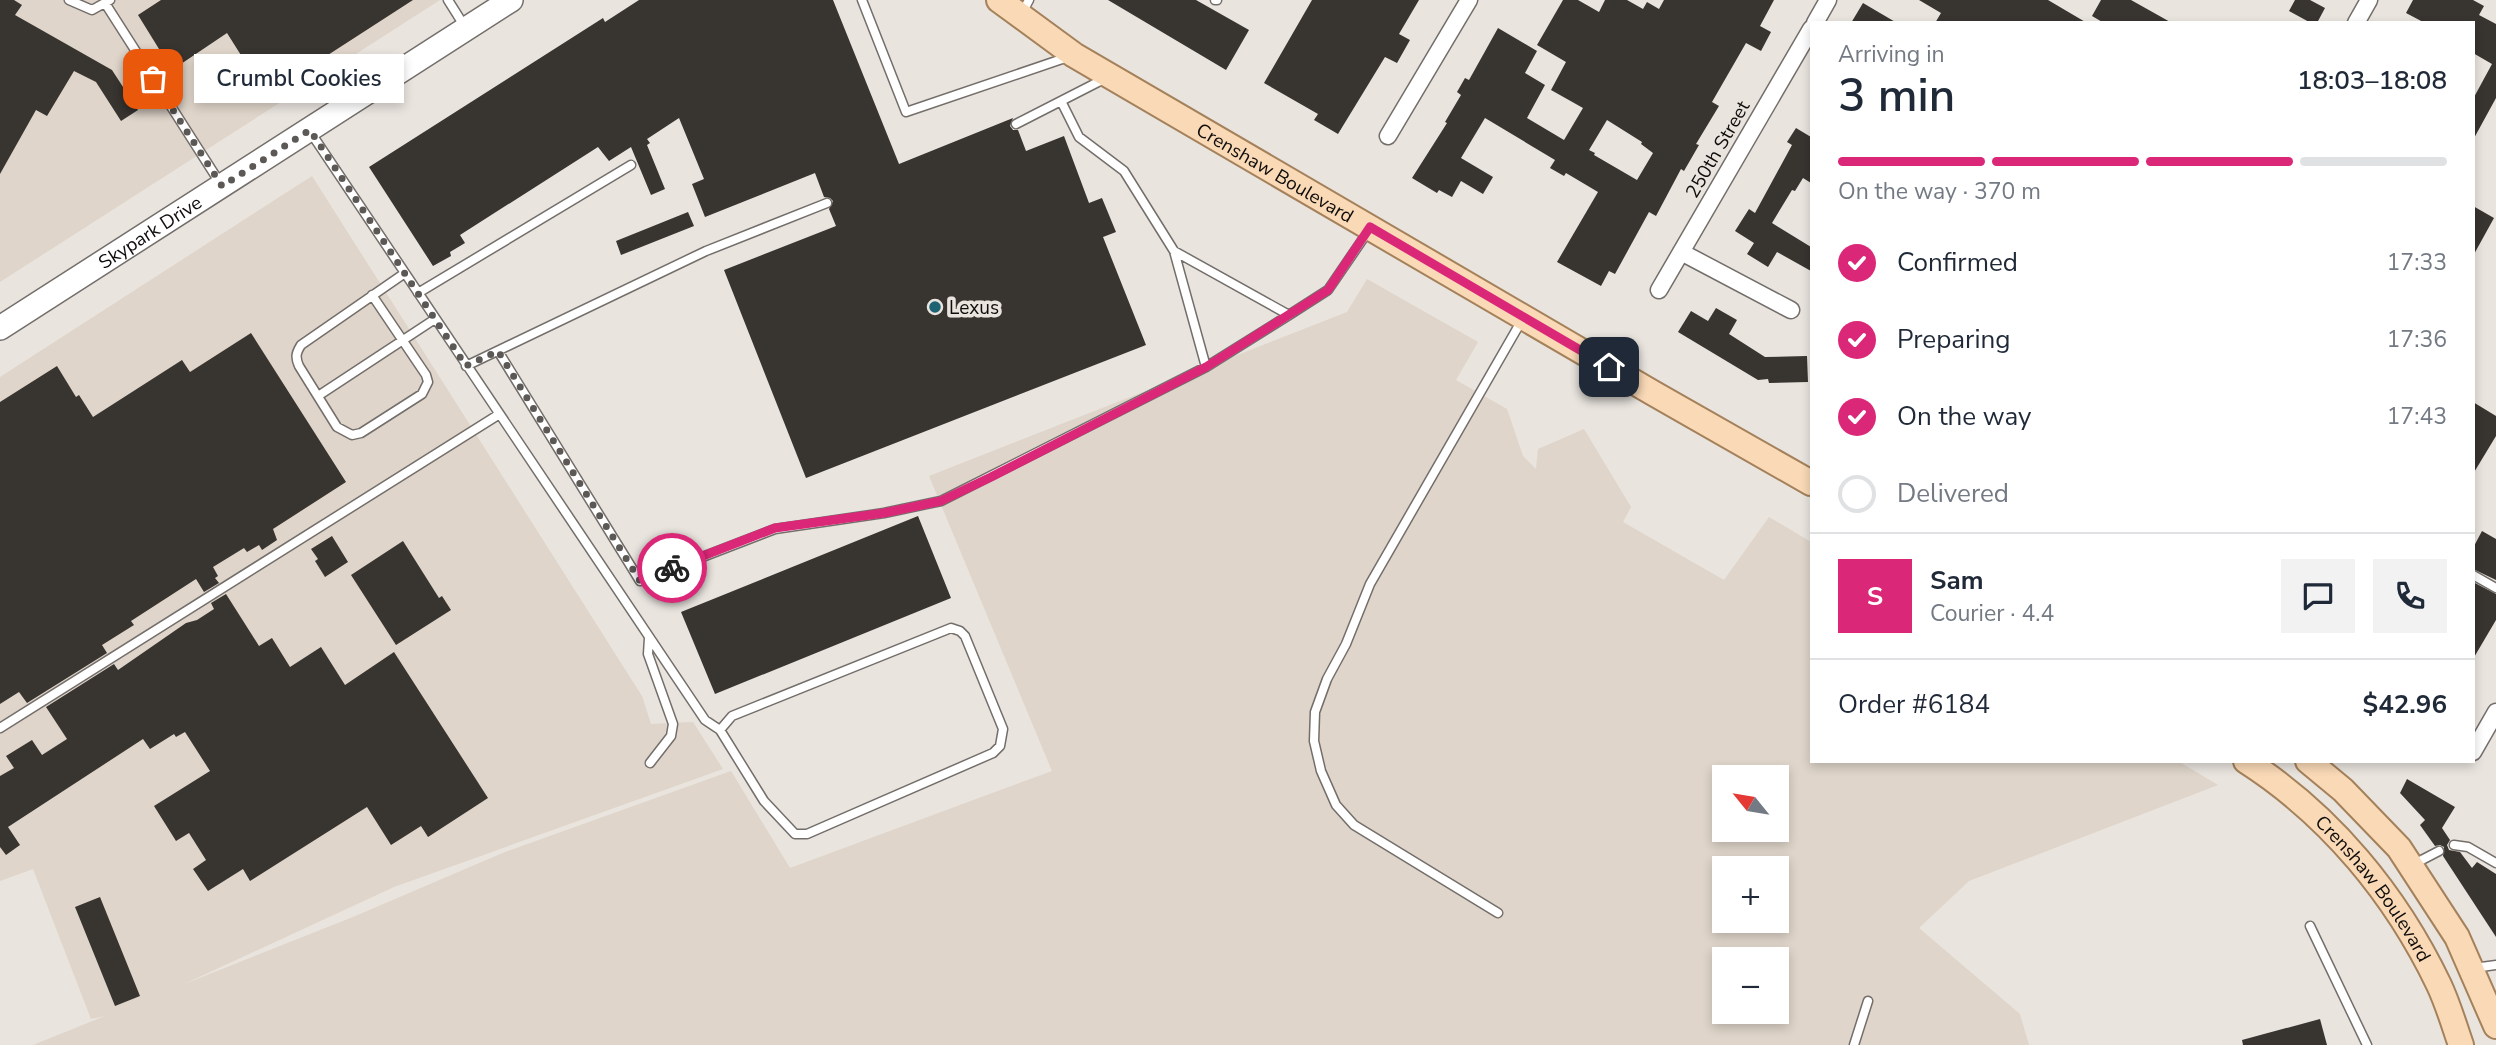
<!DOCTYPE html>
<html lang="en">
<head>
<meta charset="utf-8">
<style>
  body { margin:0; font-family:"Nunito Sans",sans-serif; background:#f2f2f3; color:#1f2937; height:100vh; display:flex; flex-direction:column; font-size:26px; white-space:nowrap }
  * { box-sizing:border-box; margin:0 }
  p { font-size:23px; color:#747a83 }
  .icon { flex:none; width:38px; height:38px; fill:none; stroke:currentColor; stroke-width:2; stroke-linecap:round; stroke-linejoin:round }
  .map { position:relative; flex:1; overflow:hidden }
  .panel { position:absolute; left:1810px; top:21px; width:665px; height:742px; display:flex; flex-direction:column; background:#fff; border-radius:0px; box-shadow:0 4px 10px #0003 }
  .panel>* { flex:none }
  .needle { width:46px; rotate:300deg }
  .buttons { position:absolute; left:1712px; top:765px; display:grid; gap:14px }
  .buttons a { display:grid; place-items:center; width:77px; height:77px; border-radius:0px; background:#fff; box-shadow:0 4px 10px #0003; font-size:35px }
  .pin { position:absolute; display:grid; place-items:center; width:60px; height:60px; color:#fff; margin:-30px; border-radius:14px; box-shadow:0 4px 10px #0006 }
  .courier { position:absolute; display:grid; place-items:center; width:70px; height:70px; margin:-35px; border:5px solid #db2777; border-radius:50%; background:#fff; color:#222; box-shadow:0 2px 9px #0007 }
  .bubble { position:absolute; height:49px; border-radius:0px; background:#fff; box-shadow:0 4px 10px #0003; font-size:23px; font-weight:600; line-height:49px; text-align:center }
  .headline em { font-style:normal; font-weight:600 }
  .headline div { display:flex; flex-direction:column-reverse }
  .headline { display:flex; align-items:center; justify-content:space-between; height:119px; padding:0 28px }
  h1 { font-size:46px; font-weight:600; line-height:52px }
  .bar { display:grid; grid-template-columns:repeat(4,1fr); gap:10px 7px; align-content:center; height:84px; padding:0 28px }
  .bar i { height:9px; border-radius:5px; background:#e0e1e3 }
  .bar .active { background:#db2777 }
  .bar p { grid-column:span 4 }
  .line { display:flex; align-items:center; gap:18px; padding:0 28px; border-top:2px solid #e0e1e3 }
  .line div { flex:1 }
  .round { display:grid; place-items:center; flex:none; width:74px; height:74px; border-radius:0px; background:#f2f2f3 }
  ol { padding:0 28px; list-style:none }
  li { display:flex; align-items:center; gap:21px; height:77px }
  li p { margin-inline-start:auto }
  li .icon { padding:7px; border-radius:50%; background:#db2777; color:#fff; stroke-width:4 }
  li:last-child { color:#747a83 }
  li i { width:38px; height:38px; border:4px solid #e0e1e3; border-radius:50% }
  .map>svg:first-child { display:block }
</style>
</head>
<body>
<div class="map">
<svg width="2496" height="1045" viewBox="0 0 2496 1045">
  <rect width="100%" height="100%" fill="#e9e4de"/>
  <path fill="#dfd5ca" fill-rule="evenodd" d="M0,0H440L0,282Z
    M312,176L642,696L651,724L693,722L723,769L394,887L182,985L353,917L505,852L731,771L790,868L1052,771L929,476L1347,312L1367,279L1478,342L1456,380L1507,409L1523,456L1536,469L1538,449L1584,429L1631,507L1623,522L1724,580L1769,517L1811,542V761H2178L2218,785L1969,881L1919,928L2020,1014L2029,1045H33L105,1016L91,1019L33,869L0,881V377ZM1724,777H1776V830H1724ZM1724,868H1776V920H1724ZM1724,959H1776V1012H1724Z"/>
  <path fill="#383430" fill-rule="evenodd" d="M0,0H14L22,5L15,15L112,70L138,110L121,121L96,82L74,71L47,116L36,110L0,174Z
    M161,0H413L266,95L227,33L172,70L138,15Z
    M639,0H833L899,164L1013,118L1010,126L1013,130H1018L1026,151L1064,136L1089,203L1102,198L1116,232L1103,237L1146,345L806,478L724,270L836,226L829,209L833,201L830,198L824,197L815,173L705,217L692,184L704,179L679,118L647,139L650,143L647,145L665,189L651,195L631,147L609,161L598,147L460,235L465,243L450,252L451,256L433,266L369,167L603,18L605,22Z
    M1108,0H1196L1249,30L1226,70Z
    M1312,0H1419L1399,34L1410,40L1397,63L1385,57L1338,134L1314,120L1318,114L1264,83Z
    M1563,0H1578L1599,12L1605,0H1627L1643,9L1647,2L1659,9L1664,0H1774L1760,26L1771,32L1761,51L1746,43L1712,102L1719,106L1696,144L1699,145L1684,171L1681,169L1656,216L1649,212L1615,274L1609,271L1601,286L1557,262L1598,192L1566,173L1564,176L1550,168L1555,160L1485,118L1461,158L1493,177L1483,194L1461,181L1452,197L1439,190L1437,193L1412,178L1447,123L1445,122L1461,95L1457,92L1465,78L1469,80L1498,28L1537,51L1525,73L1545,85L1527,118L1564,140L1583,108L1551,90L1566,62L1537,45ZM1607,120L1642,142L1641,144L1653,153L1637,180L1594,155L1595,153L1589,150Z
    M1919,0H2048L2087,23H1935L1941,13Z
    M2101,0H2131L2172,23H2104L2092,16Z
    M2295,0H2310L2325,8L2317,23H2311L2289,11Z
    M2413,0H2473L2484,6L2479,15L2496,24V98L2473,140V99L2492,64L2473,53V23H2425L2406,13Z
    M1863,3L1897,23H1851Z
    M1796,128L1811,137V183L1803,178L1795,191L1792,190L1772,223L1811,247V271L1777,252L1768,267L1747,254L1754,243L1735,231L1749,209L1755,213L1792,145L1787,142Z
    M2473,206L2494,218L2473,256Z
    M688,212L694,226L621,255L616,241Z
    M1716,308L1737,320L1729,334L1765,357L1807,356L1808,382L1769,383L1768,379L1758,380L1678,332L1691,311L1708,321Z
    M251,333L346,482L273,529L277,540L262,550L259,545L247,552L244,548L213,567L218,576L215,578L219,583L204,592L196,579L131,621L134,625L102,645L107,653L27,703L19,692L0,704V402L57,366L76,397L79,395L93,417L182,360L190,372Z
    M2473,402L2496,416V436L2473,474Z
    M918,516L951,598L715,694L681,612Z
    M2482,531L2496,539V580L2473,569V548Z
    M332,536L348,562L325,577L315,561L318,559L311,549Z
    M403,541L439,598L442,596L451,610L396,645L351,575Z
    M2473,582L2496,594V620L2473,659Z
    M226,594L259,646L272,638L290,667L321,647L345,685L394,652L488,798L428,837L421,826L391,845L367,807L250,881L243,869L208,891L193,869L206,860L189,833L176,841L154,806L210,771L185,732L176,737L174,734L150,749L143,739L8,827L20,845L6,855L0,847V776L14,768L6,756L32,740L42,755L67,739L46,707L114,664L118,670L186,623L197,620L214,609L211,603Z
    M2407,779L2455,807L2442,828L2450,840L2447,845L2449,850L2460,852L2472,868L2477,862L2496,874V937L2443,856L2444,847L2440,845L2435,846L2420,825L2425,820L2400,793Z
    M100,897L140,996L115,1006L75,907Z
    M2320,1019L2327,1045H2243L2242,1040Z"/>
  <g fill="none" stroke-linecap="round" stroke-linejoin="round">
    <defs>
      <path id="service" d="M69,0L92,10L110,0
        M448,0L465,27
        M862,0L906,112L1068,57
        M1215,0H1217
        M105,3L220,183
        M1022,13L1029,0
        M1016,124L1104,79
        M311,133L705,720L720,730L764,801L795,834H807L993,753L1000,746L1003,729L965,636L960,631L951,628L732,716L720,730
        M1174,251L1289,315L1206,367
        M418,293L631,165
        M372,295L426,375L428,382L422,394L361,433L352,435L337,427L299,366C295,357 296,353 301,345L405,273
        M1289,315L1328,290L1369,230
        M498,351L640,581L775,529L884,513L941,501L1206,367L1174,251L1124,171L1079,137L1061,101
        M466,366L706,251L827,203
        M318,396L435,319
        M2473,575L2496,588
        M649,638L648,654L673,724L671,736L650,763
        M0,728L498,415
        M2454,845L2468,847L2496,863
        M2414,864L2439,851
        M1498,913L1354,825L1336,805L1321,771L1314,741L1315,712L1327,679L1346,644L1370,584L1522,320
        M2310,926L2367,1045
        M2474,968L2496,965
        M1854,1045L1868,1001"/>
      <path id="minor" d="M1815,23L1828,0
        M2356,23L2369,0
        M1388,136L1469,0
        M1681,252L1791,310
        M1659,290L1811,29
        M2473,752L2496,712"/>
      <g id="secondary">
        <path id="s1" d="M0,328L511,0"/>
      </g>
      <g id="primary">
        <path id="s2" d="M999,0L1074,55L1653,393L1811,483"/>
        <path id="s3" d="M2246,761C2330,815 2396,895 2439,985C2448,1004 2454,1025 2461,1045"/>
        <path d="M2308,761L2343,790L2399,848L2457,937L2496,1026"/>
      </g>
    </defs>
    <use href="#service" stroke="#736e6a" stroke-width="11"/>
    <use href="#minor" stroke="#736e6a" stroke-width="19"/>
    <use href="#secondary" stroke="#736e6a" stroke-width="26"/>
    <use href="#primary" stroke="#a4815b" stroke-width="28"/>
    <use href="#service" stroke="#fff" stroke-width="8"/>
    <use href="#minor" stroke="#fff" stroke-width="16"/>
    <use href="#secondary" stroke="#fff" stroke-width="23"/>
    <use href="#primary" stroke="#f9d9b6" stroke-width="24"/>
  </g>
  <g fill="none" stroke-linecap="round" stroke-linejoin="round">
    <path stroke="#5b5856" stroke-width="7" stroke-dasharray="0 12.6" d="M153,79L222,186L310,130L466,366L498,351L640,581L672,568"/>
    <path stroke="#db2777" stroke-width="9" d="M672,568L775,528L884,513L941,501L991,477L1206,367L1328,290L1370,227L1609,367"/>
  </g>
  <circle fill="#1e6374" stroke="#e9e4de" stroke-width="2.5" cx="935" cy="307" r="7"/>
  <g text-anchor="middle" stroke-width="7" stroke-linejoin="round" paint-order="stroke">
    <g font-size="19" fill="#0f0d0c" stroke="#e9e4de">
      <text transform="translate(1717 149) rotate(-60)" y="7">250th Street</text>
      <text dy="7" stroke="none"><textPath href="#s2" startOffset="326">Crenshaw Boulevard</textPath></text>
      <text dy="7" stroke="none"><textPath href="#s1" startOffset="178">Skypark Drive</textPath></text>
      <text dy="7" stroke="none"><textPath href="#s3" startOffset="182">Crenshaw Boulevard</textPath></text>
    </g>
    <g font-size="19" fill="#0f0d0c" stroke="#e9e4de" text-anchor="start">
      <text x="949" y="314">Lexus</text>
    </g>
  </g>
</svg>
<div class="buttons">
<a><svg class="needle" viewBox="-14 -14 28 28"><path d="M0-13l5 13h-10z" fill="#e53935"/><path d="M0 13l5-13h-10z" fill="#747a83"/></svg></a>
<a>+</a>
<a>−</a>
</div>
<div class="pin" style="left:153px;top:79px;background:#ea580c"><svg class="icon" aria-label="bag" viewBox="0 0 24 24"><path d="M5 8h14l-1 12H6zM9 8a3 3 0 0 1 6 0"/></svg></div>
<div class="pin" style="left:1609px;top:367px;background:#1f2937"><svg class="icon" aria-label="home" viewBox="0 0 24 24"><path d="M3 11l9-7 9 7M6 9v11h12V9"/></svg></div>
<div class="courier" style="left:672px;top:568px"><svg class="icon" aria-label="bike" viewBox="0 0 24 24"><circle cx="6" cy="16" r="4"/><circle cx="18" cy="16" r="4"/><path d="M6 16l4-8h5l3 8M10 8l3 8H6M13 5h3"/></svg></div>
<div class="bubble" style="left:194px;top:54px;width:210px">Crumbl Cookies</div>
<section class="panel">
<div class="headline"><div><h1>3 min</h1><p>Arriving in</p></div><em>18:03–18:08</em></div>
<div class="bar"><i class="active"></i><i class="active"></i><i class="active"></i><i></i><p>On the way · 370 m</p></div>
<ol>
<li><svg class="icon" aria-label="check" viewBox="0 0 24 24"><path d="M5 12l5 5 9-10"/></svg>Confirmed<p>17:33</p></li>
<li><svg class="icon" aria-label="check" viewBox="0 0 24 24"><path d="M5 12l5 5 9-10"/></svg>Preparing<p>17:36</p></li>
<li><svg class="icon" aria-label="check" viewBox="0 0 24 24"><path d="M5 12l5 5 9-10"/></svg>On the way<p>17:43</p></li>
<li><i></i>Delivered</li>
</ol>
<div class="line" style="height:126px"><b class="round" style="background:#db2777;color:#fff">S</b><div><b>Sam</b><p>Courier · 4.4</p></div><a class="round"><svg class="icon" aria-label="chat" viewBox="0 0 24 24"><path d="M4 5h16v11H9l-5 4z"/></svg></a><a class="round"><svg class="icon" aria-label="phone" viewBox="0 0 24 24"><path d="M5 4h4l2 5-3 2q2 4 5 5l2-3 5 2v4C11 20 4 13 5 4z"/></svg></a></div>
<div class="line" style="height:91px"><div>Order #6184</div><b>$42.96</b></div>
</section>
</div>
</body>
</html>
